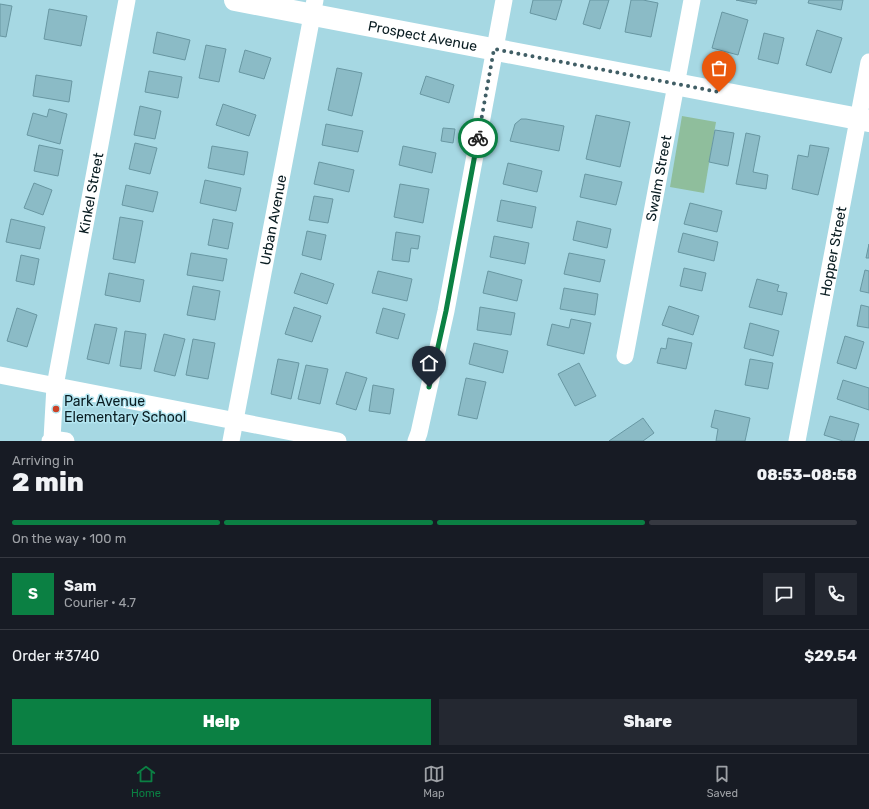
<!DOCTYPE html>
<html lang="en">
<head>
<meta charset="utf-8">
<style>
  body { margin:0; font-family:Rubik,sans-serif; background:#242831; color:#f1f3f6; height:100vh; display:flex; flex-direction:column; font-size:15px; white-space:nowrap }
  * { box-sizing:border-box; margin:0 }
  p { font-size:13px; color:#9ea1a6 }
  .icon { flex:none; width:22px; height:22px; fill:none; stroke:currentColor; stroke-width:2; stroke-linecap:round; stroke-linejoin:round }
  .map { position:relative; height:441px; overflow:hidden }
  .details { display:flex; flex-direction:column; background:#171b24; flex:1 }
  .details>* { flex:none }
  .pin { position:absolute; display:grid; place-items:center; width:34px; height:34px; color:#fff; margin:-41px -17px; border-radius:50% 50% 50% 0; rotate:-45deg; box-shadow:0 0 4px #0007 }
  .pin .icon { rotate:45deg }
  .courier { position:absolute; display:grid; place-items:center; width:40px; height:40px; margin:-20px; border:3px solid #0b8043; border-radius:50%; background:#fff; color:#222; box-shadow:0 1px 5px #0007 }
  .head em { font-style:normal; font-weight:800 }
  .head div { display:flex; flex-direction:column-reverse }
  .head { display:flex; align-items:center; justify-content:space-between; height:68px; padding:0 12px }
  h1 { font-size:26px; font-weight:800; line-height:30px }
  .bar { display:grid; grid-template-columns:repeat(4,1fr); gap:6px 4px; align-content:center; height:48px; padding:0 12px }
  .bar i { height:5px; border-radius:3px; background:#363941 }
  .bar .current { background:#0b8043 }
  .bar p { grid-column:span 4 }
  .line { display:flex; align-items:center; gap:10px; padding:0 12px; border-top:1px solid #363941 }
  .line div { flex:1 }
  .round { display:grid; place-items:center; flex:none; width:42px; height:42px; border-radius:0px; background:#242831 }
  .button { display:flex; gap:8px; margin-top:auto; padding:8px 12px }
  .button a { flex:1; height:46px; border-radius:0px; background:#0b8043; color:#fff; font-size:16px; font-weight:800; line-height:46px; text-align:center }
  .button a+a { background:#242831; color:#f1f3f6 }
  .tab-bar { display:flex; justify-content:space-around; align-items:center; height:56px; border-top:1px solid #363941; background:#171b24; font-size:11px; color:#9ea1a6 }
  .tab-bar a { display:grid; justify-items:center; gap:2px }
  .tab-bar .current { color:#0b8043 }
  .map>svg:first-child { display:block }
</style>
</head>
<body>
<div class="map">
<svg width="869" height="441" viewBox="0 0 869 441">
  <rect width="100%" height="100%" fill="#a6d8e3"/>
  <path fill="#8fbe9c" d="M682,116L716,122L704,193L670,187Z"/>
  <path fill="#8bbbc6" stroke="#6897a2" d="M533,0H562L556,20L530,13Z
    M590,0H609L600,29L583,24Z
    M631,0H643L658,3L651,37L625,32Z
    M736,0H757L756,4Z
    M809,0H843L841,10L808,3Z
    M0,4L12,6L6,37L0,36Z
    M49,9L87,16L81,46L44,39Z
    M722,12L748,20L738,55L712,48Z
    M817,30L842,38L831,73L806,65Z
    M157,32L190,40L185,60L153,53Z
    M764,33L784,38L778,64L758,59Z
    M206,45L226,49L219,82L199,78Z
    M245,50L271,58L264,79L239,72Z
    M337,68L362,73L352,116L328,110Z
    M149,71L182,77L178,98L145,92Z
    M36,75L72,81L69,102L33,96Z
    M426,76L454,85L449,103L420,94Z
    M223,104L256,115L249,136L216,125Z
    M140,106L161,111L155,139L134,135Z
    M49,109L67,114L60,144L27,135L33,113L47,117Z
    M596,115L630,122L620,167L586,159Z
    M521,119H526L564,126L559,151L510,141L515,124Z
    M326,124L363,131L358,152L322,145Z
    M443,128L455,129L453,143L441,141Z
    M715,130L734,133L728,166L709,162Z
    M746,133L760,136L753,172L768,175L766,189L736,184Z
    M135,143L157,148L150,174L129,169Z
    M39,145L63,150L58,176L34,171Z
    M810,145L829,148L818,195L792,189L798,155L808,157Z
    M212,146L248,152L244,175L208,168Z
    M403,146L436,153L432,173L399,165Z
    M319,162L354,170L349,192L314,184Z
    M508,163L542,171L537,192L503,184Z
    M585,174L622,182L616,205L580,197Z
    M205,180L241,188L236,211L200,203Z
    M34,183L52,190L43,215L24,208Z
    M400,184L429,189L423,223L394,217Z
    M126,185L158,192L153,212L122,205Z
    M314,196L333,199L328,223L309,220Z
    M501,200L536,207L532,228L497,221Z
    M690,203L722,211L717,232L684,224Z
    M120,217L143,221L135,263L113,259Z
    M11,219L45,227L40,249L6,242Z
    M213,219L233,223L228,249L208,245Z
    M577,221L611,229L607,248L573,240Z
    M307,231L326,235L321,260L302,255Z
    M396,232L420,236L418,249L411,248L409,262L392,260Z
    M683,233L718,242L714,261L678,252Z
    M494,236L529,243L525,264L490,257Z
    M869,244V258H866Z
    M191,253L227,259L223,281L187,275Z
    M569,253L605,260L600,282L564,274Z
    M21,255L39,259L34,285L16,281Z
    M684,268L706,273L702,291L680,286Z
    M865,270L869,271V293L860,291Z
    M378,271L412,279L407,301L372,293Z
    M488,271L522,280L517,301L483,293Z
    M109,273L144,280L140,302L105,295Z
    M301,273L334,284L327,304L294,293Z
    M757,279L779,285L777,291L787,293L782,315L749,307Z
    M193,286L220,291L215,320L187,315Z
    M564,288L598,294L595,315L560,309Z
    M861,305L869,307V328L857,326Z
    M669,306L699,316L693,335L662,325Z
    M294,307L321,316L312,342L285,334Z
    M480,307L515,313L511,335L477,330Z
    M17,308L37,315L27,347L7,341Z
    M383,308L405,314L398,339L376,333Z
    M571,319L591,323L584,354L547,345L552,324L569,328Z
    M750,323L779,331L773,356L744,348Z
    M95,324L117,328L109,364L87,359Z
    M125,331L146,334L141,369L120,366Z
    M164,334L185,339L175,376L154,371Z
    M845,336L864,342L856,369L837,363Z
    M668,338L692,343L686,369L657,363L661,348L666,349Z
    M193,339L215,343L208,379L186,375Z
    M474,343L508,351L503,373L469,364Z
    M278,359L299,363L291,399L271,394Z
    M750,359L773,363L768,389L745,385Z
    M579,363L596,396L575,406L558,374Z
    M306,365L328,369L320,404L298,399Z
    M346,372L367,378L356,410L336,404Z
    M466,378L486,382L477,419L458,415Z
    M843,380L869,388V410L837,399Z
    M373,385L394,389L390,414L369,411Z
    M715,410L750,418L745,441H716L718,429L711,427Z
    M830,416L859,424L854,441H843L824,435Z
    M643,418L654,433L643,441H609Z"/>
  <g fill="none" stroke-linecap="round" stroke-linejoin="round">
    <g stroke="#fff" stroke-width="17">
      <path id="s1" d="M625,356L692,0"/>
      <path d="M0,375L338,441"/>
      <path d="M52,439L66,441"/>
      <path id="s2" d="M50,441L52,439L55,386L127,0"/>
      <path id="s3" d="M231,441L315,0"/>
      <path d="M416,441L419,433L446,311L504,0"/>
      <path id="s4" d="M797,441L869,62"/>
    </g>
    <path stroke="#fff" stroke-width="22" id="s5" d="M235,0L869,121"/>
  </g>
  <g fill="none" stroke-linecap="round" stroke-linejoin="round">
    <path stroke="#405e65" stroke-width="4" stroke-dasharray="0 7.2" d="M478,138L494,49L719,92"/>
    <path stroke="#0b8043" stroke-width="5" d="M429,387L446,311L478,138"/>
  </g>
  <circle fill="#cc4226" stroke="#b3e5f0" stroke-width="1.5" cx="56" cy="409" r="4"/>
  <g text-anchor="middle" stroke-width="3" stroke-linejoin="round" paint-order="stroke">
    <g font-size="14" fill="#091c21" stroke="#b3e5f0">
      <text dy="5" stroke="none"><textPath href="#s5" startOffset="191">Prospect Avenue</textPath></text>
      <text dy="5" stroke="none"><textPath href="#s1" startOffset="181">Swalm Street</textPath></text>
      <text dy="5" stroke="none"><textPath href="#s2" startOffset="252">Kinkel Street</textPath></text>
      <text dy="5" stroke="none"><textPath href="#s3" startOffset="225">Urban Avenue</textPath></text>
      <text dy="5" stroke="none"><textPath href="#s4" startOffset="193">Hopper Street</textPath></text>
    </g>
    <g font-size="14" fill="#091c21" stroke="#b3e5f0" text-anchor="start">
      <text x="64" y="406">Park Avenue<tspan x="64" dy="16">Elementary School</tspan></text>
    </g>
  </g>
</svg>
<div class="pin" style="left:719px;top:92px;background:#ea580c"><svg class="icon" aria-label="bag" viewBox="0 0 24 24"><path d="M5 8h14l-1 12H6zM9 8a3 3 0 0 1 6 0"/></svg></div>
<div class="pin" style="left:429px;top:387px;background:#1f2937"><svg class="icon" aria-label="home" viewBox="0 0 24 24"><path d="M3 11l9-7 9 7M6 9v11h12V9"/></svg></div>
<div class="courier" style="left:478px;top:138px"><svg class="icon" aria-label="bike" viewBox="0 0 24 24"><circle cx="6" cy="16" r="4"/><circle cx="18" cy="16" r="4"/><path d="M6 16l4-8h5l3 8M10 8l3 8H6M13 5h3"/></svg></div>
</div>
<section class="details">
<div class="head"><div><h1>2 min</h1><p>Arriving in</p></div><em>08:53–08:58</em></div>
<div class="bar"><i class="current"></i><i class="current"></i><i class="current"></i><i></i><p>On the way · 100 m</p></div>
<div class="line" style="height:72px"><b class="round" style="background:#0b8043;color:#fff">S</b><div><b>Sam</b><p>Courier · 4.7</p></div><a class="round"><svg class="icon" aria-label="chat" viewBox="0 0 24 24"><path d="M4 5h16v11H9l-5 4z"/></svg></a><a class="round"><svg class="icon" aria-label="phone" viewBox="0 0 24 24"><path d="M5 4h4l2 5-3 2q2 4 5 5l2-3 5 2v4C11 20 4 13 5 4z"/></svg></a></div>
<div class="line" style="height:52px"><div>Order #3740</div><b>$29.54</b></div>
<div class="button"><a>Help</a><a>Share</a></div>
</section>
<nav class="tab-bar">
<a class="current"><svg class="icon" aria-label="home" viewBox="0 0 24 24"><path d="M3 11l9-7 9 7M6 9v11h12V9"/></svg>Home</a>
<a><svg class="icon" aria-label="map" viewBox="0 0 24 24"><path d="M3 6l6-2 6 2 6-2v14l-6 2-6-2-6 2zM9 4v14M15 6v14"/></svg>Map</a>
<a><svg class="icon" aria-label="saved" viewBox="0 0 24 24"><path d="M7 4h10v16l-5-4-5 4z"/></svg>Saved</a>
</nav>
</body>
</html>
